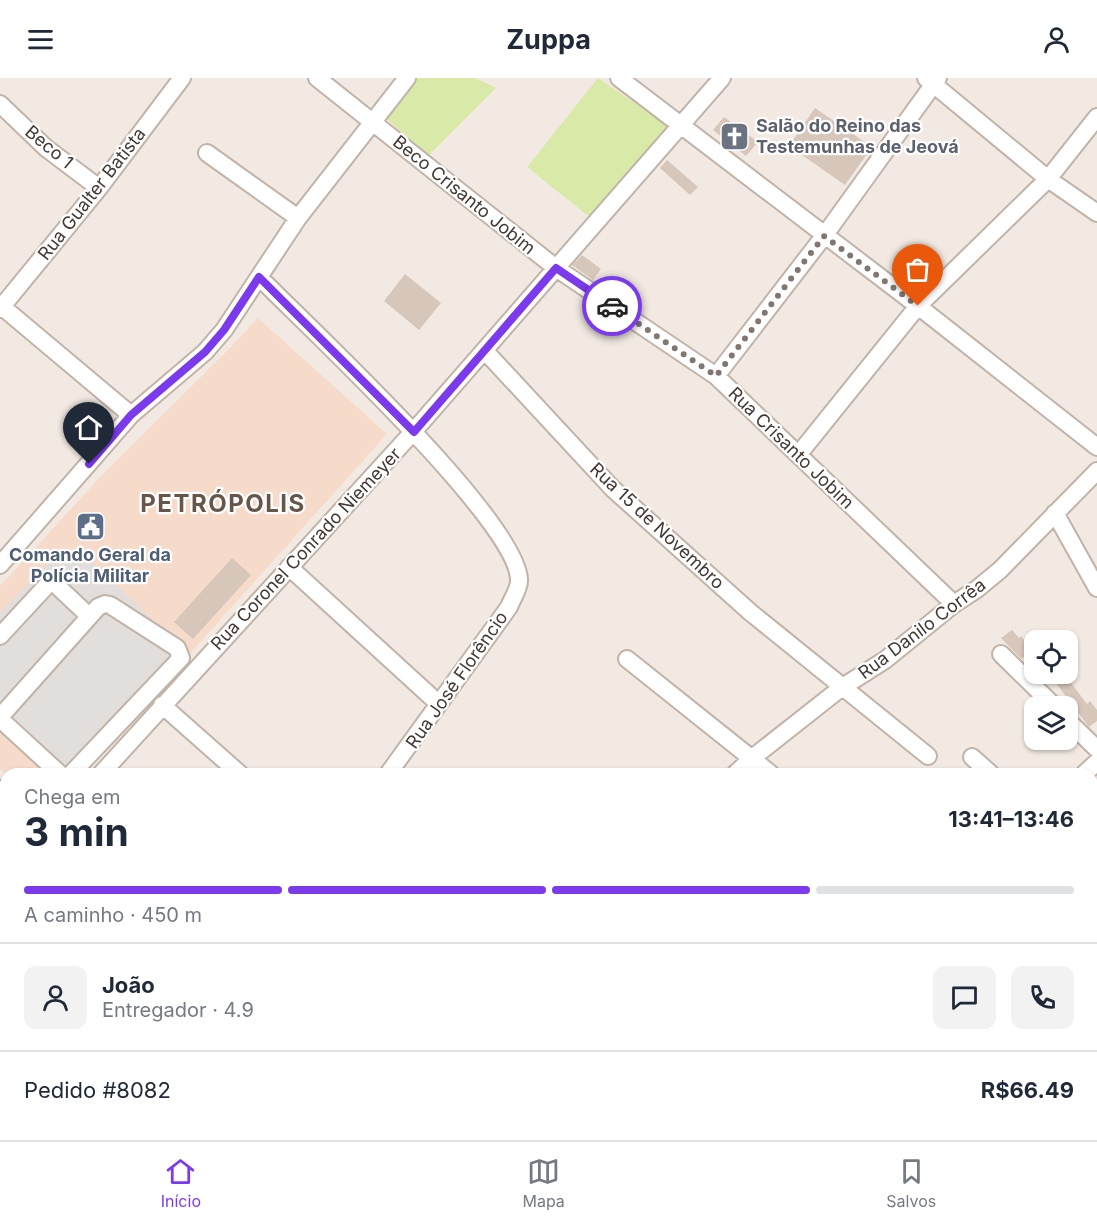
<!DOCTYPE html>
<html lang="pt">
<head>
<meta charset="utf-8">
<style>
  body { margin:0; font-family:Inter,sans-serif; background:#f2f2f3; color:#1f2937; height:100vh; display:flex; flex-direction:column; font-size:22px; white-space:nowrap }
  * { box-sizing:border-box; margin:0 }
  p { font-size:20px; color:#747a83 }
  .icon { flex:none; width:33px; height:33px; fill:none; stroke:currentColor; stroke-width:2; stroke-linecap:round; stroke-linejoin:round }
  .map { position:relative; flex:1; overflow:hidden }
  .side { position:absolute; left:0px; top:690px; width:1098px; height:372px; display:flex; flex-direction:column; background:#fff; border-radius:18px 18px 0 0; box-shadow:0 2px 4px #0004 }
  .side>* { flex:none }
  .fabs { position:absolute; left:1024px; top:552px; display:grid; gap:12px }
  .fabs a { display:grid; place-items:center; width:54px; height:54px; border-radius:12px; background:#fff; box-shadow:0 2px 4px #0004; font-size:30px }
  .pin { position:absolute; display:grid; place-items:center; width:51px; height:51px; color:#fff; margin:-62px -26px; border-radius:50% 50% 50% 0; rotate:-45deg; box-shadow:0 0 6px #0007 }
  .pin .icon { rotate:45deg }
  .courier { position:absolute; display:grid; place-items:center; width:60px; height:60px; margin:-30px; border:4px solid #7c3aed; border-radius:50%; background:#fff; color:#222; box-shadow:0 2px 8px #0007 }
  .summary em { font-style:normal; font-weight:700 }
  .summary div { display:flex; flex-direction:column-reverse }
  .summary { display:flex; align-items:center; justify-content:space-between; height:102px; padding:0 24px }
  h1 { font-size:39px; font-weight:700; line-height:45px }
  .bar { display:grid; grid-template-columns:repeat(4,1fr); gap:9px 6px; align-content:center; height:72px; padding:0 24px }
  .bar i { height:8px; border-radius:4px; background:#e0e1e3 }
  .bar .active { background:#7c3aed }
  .bar p { grid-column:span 4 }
  .line { display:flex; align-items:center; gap:15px; padding:0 24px; border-top:2px solid #e0e1e3 }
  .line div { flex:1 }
  .round { display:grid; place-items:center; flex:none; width:63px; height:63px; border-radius:12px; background:#f2f2f3 }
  header { display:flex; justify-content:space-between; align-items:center; height:78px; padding:0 24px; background:#fff; font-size:27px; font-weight:700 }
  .dock { display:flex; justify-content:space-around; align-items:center; height:84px; border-top:2px solid #e0e1e3; background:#fff; font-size:16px; color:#747a83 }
  .dock a { display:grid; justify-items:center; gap:3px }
  .dock .active { color:#7c3aed }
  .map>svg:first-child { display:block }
</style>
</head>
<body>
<header><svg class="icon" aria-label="menu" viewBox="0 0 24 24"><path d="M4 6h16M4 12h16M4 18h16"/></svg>Zuppa<svg class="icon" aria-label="person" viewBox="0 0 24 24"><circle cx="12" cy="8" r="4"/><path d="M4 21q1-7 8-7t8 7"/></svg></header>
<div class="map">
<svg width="1097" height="1062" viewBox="0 0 1097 1062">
  <rect width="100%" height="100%" fill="#f2eae2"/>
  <path fill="#f6dbca" d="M258,240L387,356L82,696H6L0,691V508L102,397L225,275Z"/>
  <path fill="#d9e9a7" d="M415,0H475L496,10L428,78L386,40Z
    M598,0L671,50L592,141L527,89Z"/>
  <path fill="#e2dedb" d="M83,477L189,575L76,696H45L0,655V534L54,480L66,483Z"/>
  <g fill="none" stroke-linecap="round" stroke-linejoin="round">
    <path stroke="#99e1f4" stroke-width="3" d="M731,1062L733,1056"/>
  </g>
  <path fill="#d7c6ba" d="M815,30L872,69L845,107L789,68Z
    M724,39L758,64L746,78L713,52Z
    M667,82L698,109L690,117L660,90Z
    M582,177L601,191L593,202L572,187Z
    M405,196L441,225L419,252L384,223Z
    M232,480L251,497L193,561L174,544Z
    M1012,552L1019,560L1021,558L1032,573L1021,581L1001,560Z
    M1049,596H1070L1075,602L1071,605L1087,626L1090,623L1097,632V643L1089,649Z"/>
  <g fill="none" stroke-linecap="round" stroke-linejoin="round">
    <defs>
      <path id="minor" d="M317,0L556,190L716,298L954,526
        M619,0L918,228L1097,369
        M926,0L1048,101L1097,135
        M0,26L46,70L99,110
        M207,75L298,140
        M259,199C306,247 521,446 519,503C519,511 512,521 509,529L388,696
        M0,227L131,337
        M0,231L99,110L182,0
        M485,273L613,411L750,534L928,678
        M716,298L824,158L938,0
        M798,377L918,228L1048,101L1097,39
        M1055,435L1097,510
        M0,487L131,337L205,274L224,252L298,140L407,0
        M289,489L439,626
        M0,558L49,505H54L89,538
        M1001,576L1054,628
        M627,581L771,696
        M162,627L240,696
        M0,639L98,529L105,526L110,527L177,570L181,580L71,696
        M0,641L60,696
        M1068,643L1097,671
        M972,679L991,696
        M101,696L413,354L722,0
        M735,696L751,681L841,610L885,582L954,526L977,511L1000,492L1097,393
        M1084,696L1097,684
        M0,711L6,716
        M0,809L6,802
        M1092,825L1097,833
        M1092,979L1097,974
        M0,1029L6,1035
        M1092,1053L1097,1061
        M25,1056L31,1062
        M313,1056L319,1062
        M804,1056L808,1062
        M953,1056L957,1062
        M47,1062L53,1056
        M377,1062L383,1056
        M578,1062L583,1056
        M646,1062L648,1056
        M672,1062L679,1056
        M997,1062L1004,1056"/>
    </defs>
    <use href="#minor" stroke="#c1b3a7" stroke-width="20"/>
    <use href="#minor" stroke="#fff" stroke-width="16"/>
  </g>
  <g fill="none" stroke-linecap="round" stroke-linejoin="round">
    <path stroke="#817770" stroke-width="6" stroke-dasharray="0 10.8" d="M612,228L716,298L824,158L918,228"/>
    <path stroke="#7c3aed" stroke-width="8" d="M89,386L131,337L205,274L224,252L259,199L414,354L556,190L612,228"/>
  </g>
  <defs>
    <symbol id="church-square" viewBox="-11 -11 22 22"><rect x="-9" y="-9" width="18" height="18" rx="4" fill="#6b7280" stroke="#fff"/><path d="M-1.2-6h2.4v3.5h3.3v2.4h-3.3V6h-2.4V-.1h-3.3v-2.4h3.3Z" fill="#fff"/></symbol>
    <symbol id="civic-square" viewBox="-11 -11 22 22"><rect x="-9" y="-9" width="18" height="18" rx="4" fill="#5c6f8a" stroke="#fff"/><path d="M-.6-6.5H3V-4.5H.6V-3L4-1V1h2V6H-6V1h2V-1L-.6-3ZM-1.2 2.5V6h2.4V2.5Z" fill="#fff"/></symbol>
  </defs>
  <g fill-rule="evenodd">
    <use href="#church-square" x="718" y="42" width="33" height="33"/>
    <use href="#civic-square" x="74" y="432" width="33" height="33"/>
  </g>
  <g text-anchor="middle" stroke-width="4.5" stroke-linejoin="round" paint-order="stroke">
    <g font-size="18" font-weight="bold" fill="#5b616d" stroke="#fff" text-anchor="start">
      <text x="756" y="54">Salão do Reino das<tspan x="756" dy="21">Testemunhas de Jeová</tspan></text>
    </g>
    <g font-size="18" fill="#443932" stroke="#fff">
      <text transform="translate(49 69) rotate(40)" y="6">Beco 1</text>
      <text transform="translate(92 116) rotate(-52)" y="6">Rua Gualter Batista</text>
      <text transform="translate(464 117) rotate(39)" y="6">Beco Crisanto Jobim</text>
      <text transform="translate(791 370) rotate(44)" y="6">Rua Crisanto Jobim</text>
      <text transform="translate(657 448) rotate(43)" y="6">Rua 15 de Novembro</text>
      <text transform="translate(306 471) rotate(-47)" y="6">Rua Coronel Conrado Niemeyer</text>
      <text transform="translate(922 551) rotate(-37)" y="6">Rua Danilo Corrêa</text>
      <text transform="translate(457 602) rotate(-55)" y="6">Rua José Florêncio</text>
    </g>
    <g font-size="18" font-weight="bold" fill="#4e5e75" stroke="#fff">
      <text x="90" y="483">Comando Geral da<tspan x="90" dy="21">Polícia Militar</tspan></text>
    </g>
    <g font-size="24" font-weight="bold" letter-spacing="1.5" fill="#675549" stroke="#fff">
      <text x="223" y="434">PETRÓPOLIS</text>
    </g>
  </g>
</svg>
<div class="fabs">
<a><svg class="icon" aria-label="locate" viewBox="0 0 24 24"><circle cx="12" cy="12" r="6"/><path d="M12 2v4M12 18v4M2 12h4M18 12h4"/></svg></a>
<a><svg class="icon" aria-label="layers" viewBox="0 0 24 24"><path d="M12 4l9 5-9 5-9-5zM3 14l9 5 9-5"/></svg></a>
</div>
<div class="pin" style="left:918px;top:228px;background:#ea580c"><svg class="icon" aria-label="bag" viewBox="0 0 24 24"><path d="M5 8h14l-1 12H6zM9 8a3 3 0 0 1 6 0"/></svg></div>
<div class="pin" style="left:89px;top:386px;background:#1f2937"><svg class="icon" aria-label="home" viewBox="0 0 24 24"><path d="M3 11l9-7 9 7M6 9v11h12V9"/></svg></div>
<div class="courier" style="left:612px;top:228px"><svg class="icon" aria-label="car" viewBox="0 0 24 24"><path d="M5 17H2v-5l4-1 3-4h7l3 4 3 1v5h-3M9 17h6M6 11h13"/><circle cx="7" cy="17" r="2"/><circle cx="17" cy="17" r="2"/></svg></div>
<section class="side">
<div class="summary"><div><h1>3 min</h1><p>Chega em</p></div><em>13:41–13:46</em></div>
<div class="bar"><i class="active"></i><i class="active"></i><i class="active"></i><i></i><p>A caminho · 450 m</p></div>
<div class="line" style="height:108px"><a class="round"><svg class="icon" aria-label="person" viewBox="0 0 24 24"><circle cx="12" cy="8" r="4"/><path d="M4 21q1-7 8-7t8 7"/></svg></a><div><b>João</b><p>Entregador · 4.9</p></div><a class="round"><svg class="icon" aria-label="chat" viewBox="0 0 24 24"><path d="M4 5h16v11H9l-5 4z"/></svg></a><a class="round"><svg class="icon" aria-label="phone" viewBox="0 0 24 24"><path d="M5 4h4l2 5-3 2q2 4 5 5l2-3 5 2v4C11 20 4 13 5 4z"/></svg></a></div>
<div class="line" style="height:78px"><div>Pedido #8082</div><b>R$66.49</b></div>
</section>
</div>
<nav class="dock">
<a class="active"><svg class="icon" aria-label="home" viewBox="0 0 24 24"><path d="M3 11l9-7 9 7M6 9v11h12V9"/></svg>Início</a>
<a><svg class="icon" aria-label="map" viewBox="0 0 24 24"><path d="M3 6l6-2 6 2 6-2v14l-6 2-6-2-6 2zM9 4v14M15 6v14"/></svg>Mapa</a>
<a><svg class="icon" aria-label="saved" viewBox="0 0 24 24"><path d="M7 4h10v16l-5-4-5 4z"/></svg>Salvos</a>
</nav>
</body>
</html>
